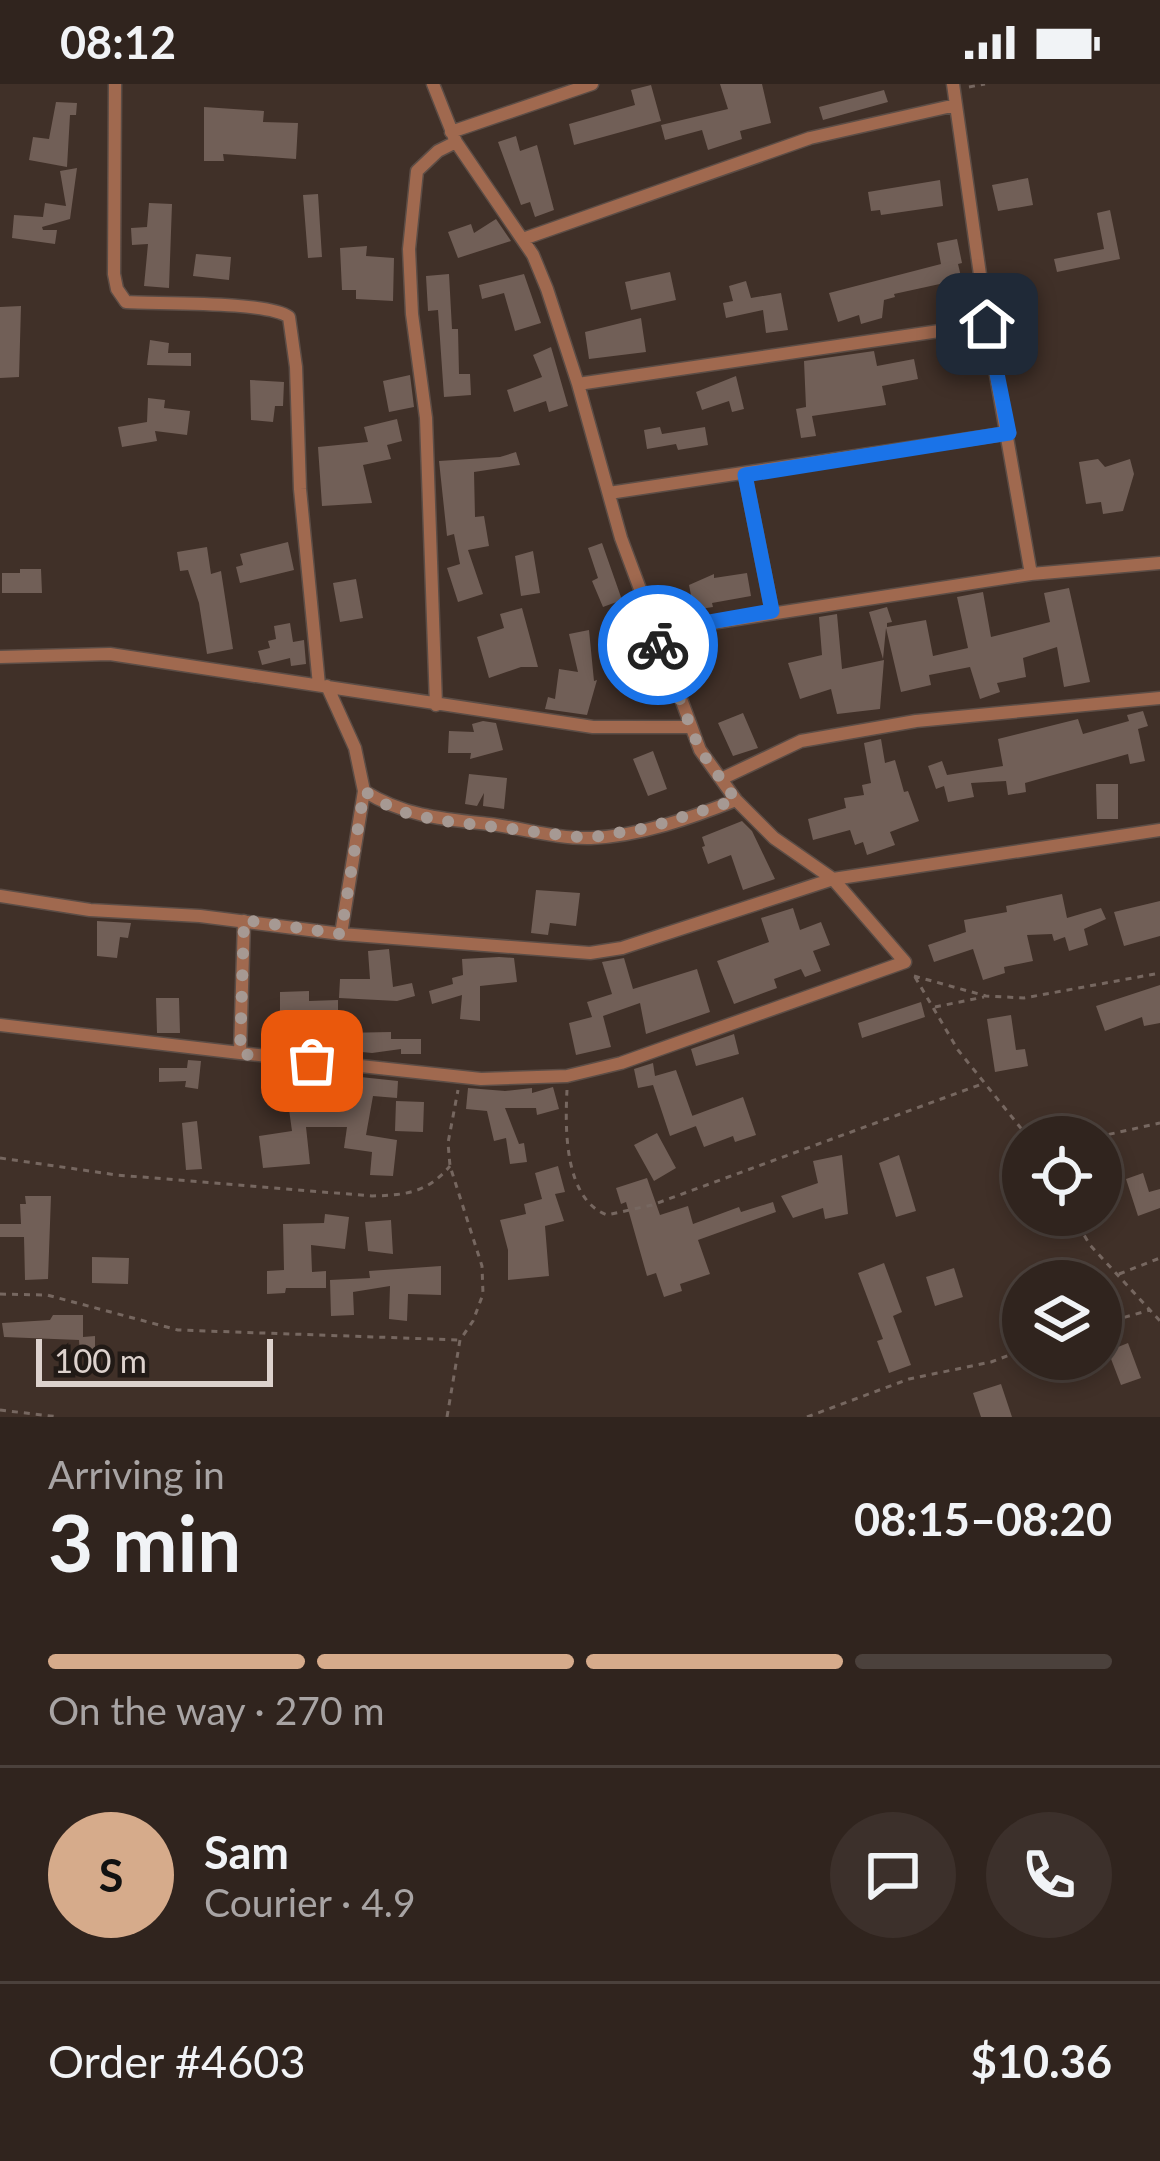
<!DOCTYPE html>
<html lang="en">
<head>
<meta charset="utf-8">
<style>
  body { margin:0; font-family:Lato,sans-serif; background:#3c302b; color:#f1f3f6; height:100vh; display:flex; flex-direction:column; font-size:45px; white-space:nowrap }
  * { box-sizing:border-box; margin:0 }
  p { font-size:39px; color:#a8a4a4 }
  .icon { flex:none; width:66px; height:66px; fill:none; stroke:currentColor; stroke-width:2; stroke-linecap:round; stroke-linejoin:round }
  .map { position:relative; height:1333px; overflow:hidden }
  .details { display:flex; flex-direction:column; background:#30241e; flex:1 }
  .details>* { flex:none }
  .tools { position:absolute; left:1002px; top:1032px; display:grid; gap:24px }
  .tools a { display:grid; place-items:center; width:120px; height:120px; border-radius:50%; background:#30241e; box-shadow:0 6px 18px #0003,0 0 0 3px #4b413c; font-size:60px }
  .scale { position:absolute; left:36px; bottom:30px; width:237px; box-sizing:border-box; padding-left:12px; border:6px solid #ddd2cd; border-top:0; font-size:33px; line-height:42px; white-space:nowrap; color:#ddd2cd; -webkit-text-stroke:9px #211a16; paint-order:stroke }
  .pin { position:absolute; display:grid; place-items:center; width:102px; height:102px; color:#fff; margin:-51px; border-radius:24px; box-shadow:0 6px 18px #0006 }
  .courier { position:absolute; display:grid; place-items:center; width:120px; height:120px; margin:-60px; border:9px solid #1a73e8; border-radius:50%; background:#fff; color:#222; box-shadow:0 3px 15px #0007 }
  .head em { font-style:normal; font-weight:700 }
  .head div { display:flex; flex-direction:column-reverse }
  .head { display:flex; align-items:center; justify-content:space-between; height:204px; padding:0 48px }
  h1 { font-size:78px; font-weight:700; line-height:90px }
  .bar { display:grid; grid-template-columns:repeat(4,1fr); gap:18px 12px; align-content:center; height:144px; padding:0 48px }
  .bar i { height:15px; border-radius:9px; background:#4b413c }
  .bar .current { background:#d6ab8b }
  .bar p { grid-column:span 4 }
  .line { display:flex; align-items:center; gap:30px; padding:0 48px; border-top:3px solid #4b413c }
  .line div { flex:1 }
  .round { display:grid; place-items:center; flex:none; width:126px; height:126px; border-radius:63px; background:#3c302b }
  .status { display:flex; justify-content:space-between; align-items:center; height:84px; padding:0 60px; background:#30241e; direction:ltr }
  .status svg { height:33px; fill:currentColor }
  .map>svg:first-child { display:block }
</style>
</head>
<body>
<div class="status"><b>08:12</b><svg viewBox="0 0 49 12"><path d="M0 12V9h3v3zM5 12V6h3v6zM10 12V3h3v9zM15 12V0h3v12zM26 1h20v11H26zM47 4h2v5h-2z"/></svg></div>
<div class="map">
<svg width="1160" height="1333" viewBox="0 0 1160 1333">
  <rect width="100%" height="100%" fill="#403028"/>
  <path fill="#715f57" d="M720,0H762L771,39L740,47L742,55L708,66L702,46L665,56L661,41L728,25Z
    M651,1L661,37L574,61L569,40L635,21L631,6Z
    M884,6L888,18L823,36L819,23Z
    M56,18L77,19L76,31H70L67,83L29,76L33,53L49,55Z
    M204,23L264,27L263,38L298,39L296,75L223,70L224,77H204Z
    M516,52L520,67L537,61L554,126L535,133L530,118L521,121L498,58Z
    M77,84L70,135L42,143L43,146H57L55,160L12,154L14,131L43,133L45,119L66,122L60,87Z
    M1028,94L1033,121L998,127L992,101Z
    M940,96L943,122L881,131L880,126L871,127L868,108Z
    M318,110L322,173L308,174L303,111Z
    M149,119L172,120L169,204L144,202L148,160L132,161L131,144L147,143Z
    M1110,126L1120,175L1057,188L1054,175L1104,165L1097,129Z
    M496,135L511,157L458,174L448,148L471,140L474,149Z
    M957,155L962,179L958,180L968,222L955,225L949,198L894,210L895,213L884,216L882,234L861,240L859,231L838,238L829,209L941,180L937,159Z
    M367,162L366,172L394,174L393,217L356,215V206H342L340,164Z
    M196,170L231,173L229,196L193,192Z
    M670,188L676,216L631,226L625,198Z
    M449,190L452,245H458L459,290H470L471,311L444,313L438,226L428,227L426,192Z
    M524,190L541,239L515,247L504,209L482,215L479,201Z
    M746,197L751,214L781,209L788,246L766,249L763,226L726,234L723,219L733,217L729,202Z
    M21,222L19,293L0,294V223Z
    M641,234L646,268L589,275L585,248Z
    M150,256L169,259L168,269H191V282L147,281Z
    M551,263L568,322L549,328L546,317L514,328L507,306L542,293L533,271Z
    M874,267L877,282L914,275L918,295L882,302L886,321L812,332L816,352L801,354L796,325L806,323L804,277Z
    M410,291L414,323L389,328L383,297Z
    M736,292L744,325L732,328L729,317L702,326L696,308Z
    M250,296L284,298L283,322H275L273,338L251,336Z
    M148,314L165,316L164,324L190,327L187,351L155,347L157,357L122,363L118,343L147,338Z
    M397,335L402,357L387,361L391,375L363,381L372,419L322,422L318,363L368,358L364,343Z
    M660,343L662,350L705,343L708,361L678,366L676,360L647,365L644,346Z
    M516,368L520,381L474,388L475,433L484,432L489,462L468,466L483,510L458,518L447,484L460,480L454,450L447,452L439,377L500,373Z
    M1098,375L1105,383L1130,375L1134,390L1123,427L1103,430L1101,418L1086,420L1079,378Z
    M288,458L294,486L240,499L236,483L243,481L240,470Z
    M602,459L622,516L603,523L592,497L598,494L588,464Z
    M207,463L211,490L221,487L233,565L207,570L199,519L188,486L180,487L177,468Z
    M533,467L540,509L521,512L515,472Z
    M20,485H41L42,509H2V489H20Z
    M747,489L751,512L712,519L713,523L694,526L689,501L714,490V494Z
    M356,495L363,534L340,538L333,499Z
    M1069,504L1090,598L1064,603L1057,563L1023,574L1026,593L997,599L1000,608L980,615L970,583L929,591L931,601L901,608L886,544L883,575L869,528L887,523L892,538L887,539V543L926,536L933,572L968,564L957,513L983,508L991,553L1050,538L1044,509Z
    M522,524L538,583H521L489,594L477,553L504,544L500,530Z
    M837,530L842,585L884,576L880,625L837,630L831,605L800,615L788,579L822,571L819,533Z
    M290,539L293,558L304,556L306,580L291,582L290,574L262,581L258,567L270,564L268,557L276,555L274,542Z
    M589,546L594,597L597,596L587,631L545,625L548,613L555,615L559,585L578,588L569,550Z
    M1143,627L1148,642L1138,645L1145,677L1130,680L1128,670L1025,699L1026,708L1008,711L1006,697L971,699L974,713L948,718L944,702L936,705L928,682L942,677L947,691L1003,682L998,655L1078,635L1083,650L1129,637L1127,631Z
    M743,629L758,664L733,672L718,639Z
    M483,637L496,639L503,666L470,675L471,669H448L449,647L474,648L472,640Z
    M881,655L885,679L895,676L904,708L908,707L919,737L890,748L895,761L867,771L863,758L855,761L850,746L813,756L808,735L846,724L844,714L864,711L862,701L871,699L864,659Z
    M653,667L667,705L648,712L633,675Z
    M469,690L507,694L504,725L483,722L484,709L477,722L465,720Z
    M1096,700H1118V735H1097Z
    M742,737L752,747L775,795L743,806L731,771L708,780L702,763L705,762L702,753Z
    M536,806L580,809L576,842L550,839L548,851L531,849Z
    M1062,810L1067,834L1101,824L1106,835L1084,845L1088,861L1069,867L1065,853L1054,857L1052,850L1027,851L1033,877L1004,883L1005,889L983,896L973,865L934,878L928,861L966,848L964,836L1007,828L1006,822Z
    M1160,817V852L1124,862L1114,828Z
    M793,824L800,846L821,838L830,861L813,867L821,887L805,893L801,885L774,895L777,904L734,920L717,877L769,858L761,834Z
    M97,837L131,839L128,854L120,853L117,874L97,872Z
    M389,865L393,903L412,899L415,912L397,917L339,914L340,895H370L368,867Z
    M499,873L514,874L517,898L480,902V937L460,935L462,911L432,920L429,907L453,900L452,894L463,891L462,875Z
    M624,874L633,905L697,885L710,928L646,950L640,919L603,932L611,963L576,971L569,939L592,933L587,918L612,910L602,878Z
    M1160,901V939L1144,942L1142,933L1105,947L1096,922Z
    M309,907V917L338,916V936L280,941V908Z
    M156,914H179L180,949H157Z
    M921,918L925,933L862,954L858,939Z
    M1011,931L1016,966L1025,965L1028,982L995,988L987,935Z
    M391,948V955H421V970H401V965L372,969L341,966V949Z
    M734,950L739,970L696,982L691,965Z
    M188,976L201,977L198,1005L185,1003L186,997L159,998V984H187Z
    M653,979L655,992L676,986L696,1042L670,1052L653,1001L638,1004L634,985Z
    M351,992L398,997L397,1014L373,1012L366,1051L397,1056L393,1092L370,1091L372,1068L344,1064L347,1043H306L310,1080L263,1084L259,1052L292,1047L286,1004L310,1000L313,1026H346Z
    M553,1003L559,1025L537,1031L536,1024H505L519,1060L524,1059L527,1078L510,1080L506,1054L494,1057L487,1027L466,1025L468,1004L505,1007L532,1004V1009Z
    M743,1013L756,1051L735,1058L733,1052L704,1063L692,1032Z
    M396,1017L424,1018L423,1048L395,1047Z
    M197,1037L202,1085L186,1086L182,1039Z
    M657,1049L676,1084L654,1097L634,1061Z
    M842,1071L848,1130L825,1135L823,1124L793,1134L781,1112L818,1099L813,1077Z
    M899,1071L916,1127L896,1133L879,1079Z
    M558,1082L565,1108L555,1110L564,1137L545,1142L549,1192L508,1196V1166L500,1136L526,1130L524,1120L542,1115L535,1089Z
    M1143,1089L1149,1108L1160,1105V1124L1138,1132L1126,1095Z
    M647,1094L660,1131L688,1122L693,1140L739,1123L741,1128L773,1118L776,1128L698,1156L710,1190L680,1200L682,1207L664,1213L656,1189L647,1192L626,1118L621,1120L616,1104Z
    M25,1112H51L48,1195L25,1196L24,1153H0V1140H21L20,1120H26Z
    M325,1130L349,1133L345,1165L311,1161L312,1188L326,1187V1204H286L285,1209L267,1210V1187L284,1186L283,1140L324,1139Z
    M391,1136L393,1170L368,1167L365,1138Z
    M92,1173L129,1174L128,1200L92,1199Z
    M884,1179L902,1228L893,1232L911,1281L889,1289L877,1257L883,1255L858,1189Z
    M441,1182V1211L408,1210L407,1237L389,1235L390,1202L353,1208L354,1231L331,1232L330,1196L370,1194L369,1187Z
    M954,1184L963,1213L935,1222L926,1193Z
    M53,1231H83V1253L95,1252V1269L80,1270L79,1256L4,1253L2,1239L50,1236Z
    M1128,1259L1141,1294L1121,1301L1108,1267Z
    M1001,1300L1012,1333H981L973,1309Z"/>
  <g fill="none" stroke-linecap="round" stroke-linejoin="round">
    <defs>
      <path id="minor" d="M115,0L114,190L117,205L126,218C159,220 267,217 289,233L296,283L300,405L319,601
        M451,48L592,0
        M523,155L810,54L956,21
        M578,300L987,240
        M745,391L772,527
        M609,409L1009,349
        M1031,490L1160,479
        M653,548L1031,490L987,240L953,0
        M0,573L110,570L593,643H688
        M327,602L355,664L364,707L341,850
        M436,621L426,334L412,230L409,165L417,87L438,67L456,58
        M721,695L801,657L916,637L1160,614
        M364,707C404,732 442,735 489,740C522,744 557,755 591,754C640,752 691,734 736,716
        M0,812L90,826L200,832L341,850L590,869L622,864L833,795L1160,746
        M244,837L240,969L481,995L567,992L621,979L905,878L833,795L774,754L736,716L700,666L621,454L578,300L547,205L533,171L456,58L433,0
        M0,941L240,969"/>
    </defs>
    <use href="#minor" stroke="#5c4d46" stroke-width="15"/>
    <path stroke="#766760" stroke-width="3" stroke-dasharray="6 6" stroke-linecap="butt" d="M969,3L985,0
      M914,892L986,912L1024,914L1160,889
      M915,893L958,966L1028,1053
      M935,923L984,913
      M567,1006C565,1044 564,1115 607,1131L652,1121L982,1000
      M1097,1053L1160,1039
      M0,1074L117,1091L372,1112C406,1111 427,1109 450,1082
      M1072,1131L1090,1161L1160,1237
      M1119,1190L1160,1174
      M0,1210L47,1211L178,1246L460,1256
      M1101,1240L1150,1226
      M0,1326L59,1333
      M447,1333L460,1256L473,1237L483,1210L482,1182L450,1082L448,1059L458,1006
      M807,1333L909,1295L991,1278L1023,1266"/>
    <use href="#minor" stroke="#a0694f" stroke-width="12"/>
  </g>
  <g fill="none" stroke-linecap="round" stroke-linejoin="round">
    <path stroke="#a69993" stroke-width="12" stroke-dasharray="0 21.6" d="M312,977L240,970L244,836L341,850L364,707L395,726L436,736L587,754L647,744L736,716L700,666L658,561"/>
    <path stroke="#1a73e8" stroke-width="15" d="M658,561L653,548L772,527L745,391L1009,349L987,240"/>
  </g>
</svg>
<div class="tools">
<a><svg class="icon" aria-label="locate" viewBox="0 0 24 24"><circle cx="12" cy="12" r="6"/><path d="M12 2v4M12 18v4M2 12h4M18 12h4"/></svg></a>
<a><svg class="icon" aria-label="layers" viewBox="0 0 24 24"><path d="M12 4l9 5-9 5-9-5zM3 14l9 5 9-5"/></svg></a>
</div>
<div class="scale">100 m</div>
<div class="pin" style="left:312px;top:977px;background:#ea580c"><svg class="icon" aria-label="bag" viewBox="0 0 24 24"><path d="M5 8h14l-1 12H6zM9 8a3 3 0 0 1 6 0"/></svg></div>
<div class="pin" style="left:987px;top:240px;background:#1f2937"><svg class="icon" aria-label="home" viewBox="0 0 24 24"><path d="M3 11l9-7 9 7M6 9v11h12V9"/></svg></div>
<div class="courier" style="left:658px;top:561px"><svg class="icon" aria-label="bike" viewBox="0 0 24 24"><circle cx="6" cy="16" r="4"/><circle cx="18" cy="16" r="4"/><path d="M6 16l4-8h5l3 8M10 8l3 8H6M13 5h3"/></svg></div>
</div>
<section class="details">
<div class="head"><div><h1>3 min</h1><p>Arriving in</p></div><em>08:15–08:20</em></div>
<div class="bar"><i class="current"></i><i class="current"></i><i class="current"></i><i></i><p>On the way · 270 m</p></div>
<div class="line" style="height:216px"><b class="round" style="background:#d6ab8b;color:#111">S</b><div><b>Sam</b><p>Courier · 4.9</p></div><a class="round"><svg class="icon" aria-label="chat" viewBox="0 0 24 24"><path d="M4 5h16v11H9l-5 4z"/></svg></a><a class="round"><svg class="icon" aria-label="phone" viewBox="0 0 24 24"><path d="M5 4h4l2 5-3 2q2 4 5 5l2-3 5 2v4C11 20 4 13 5 4z"/></svg></a></div>
<div class="line" style="height:156px"><div>Order #4603</div><b>$10.36</b></div>
</section>
</body>
</html>
